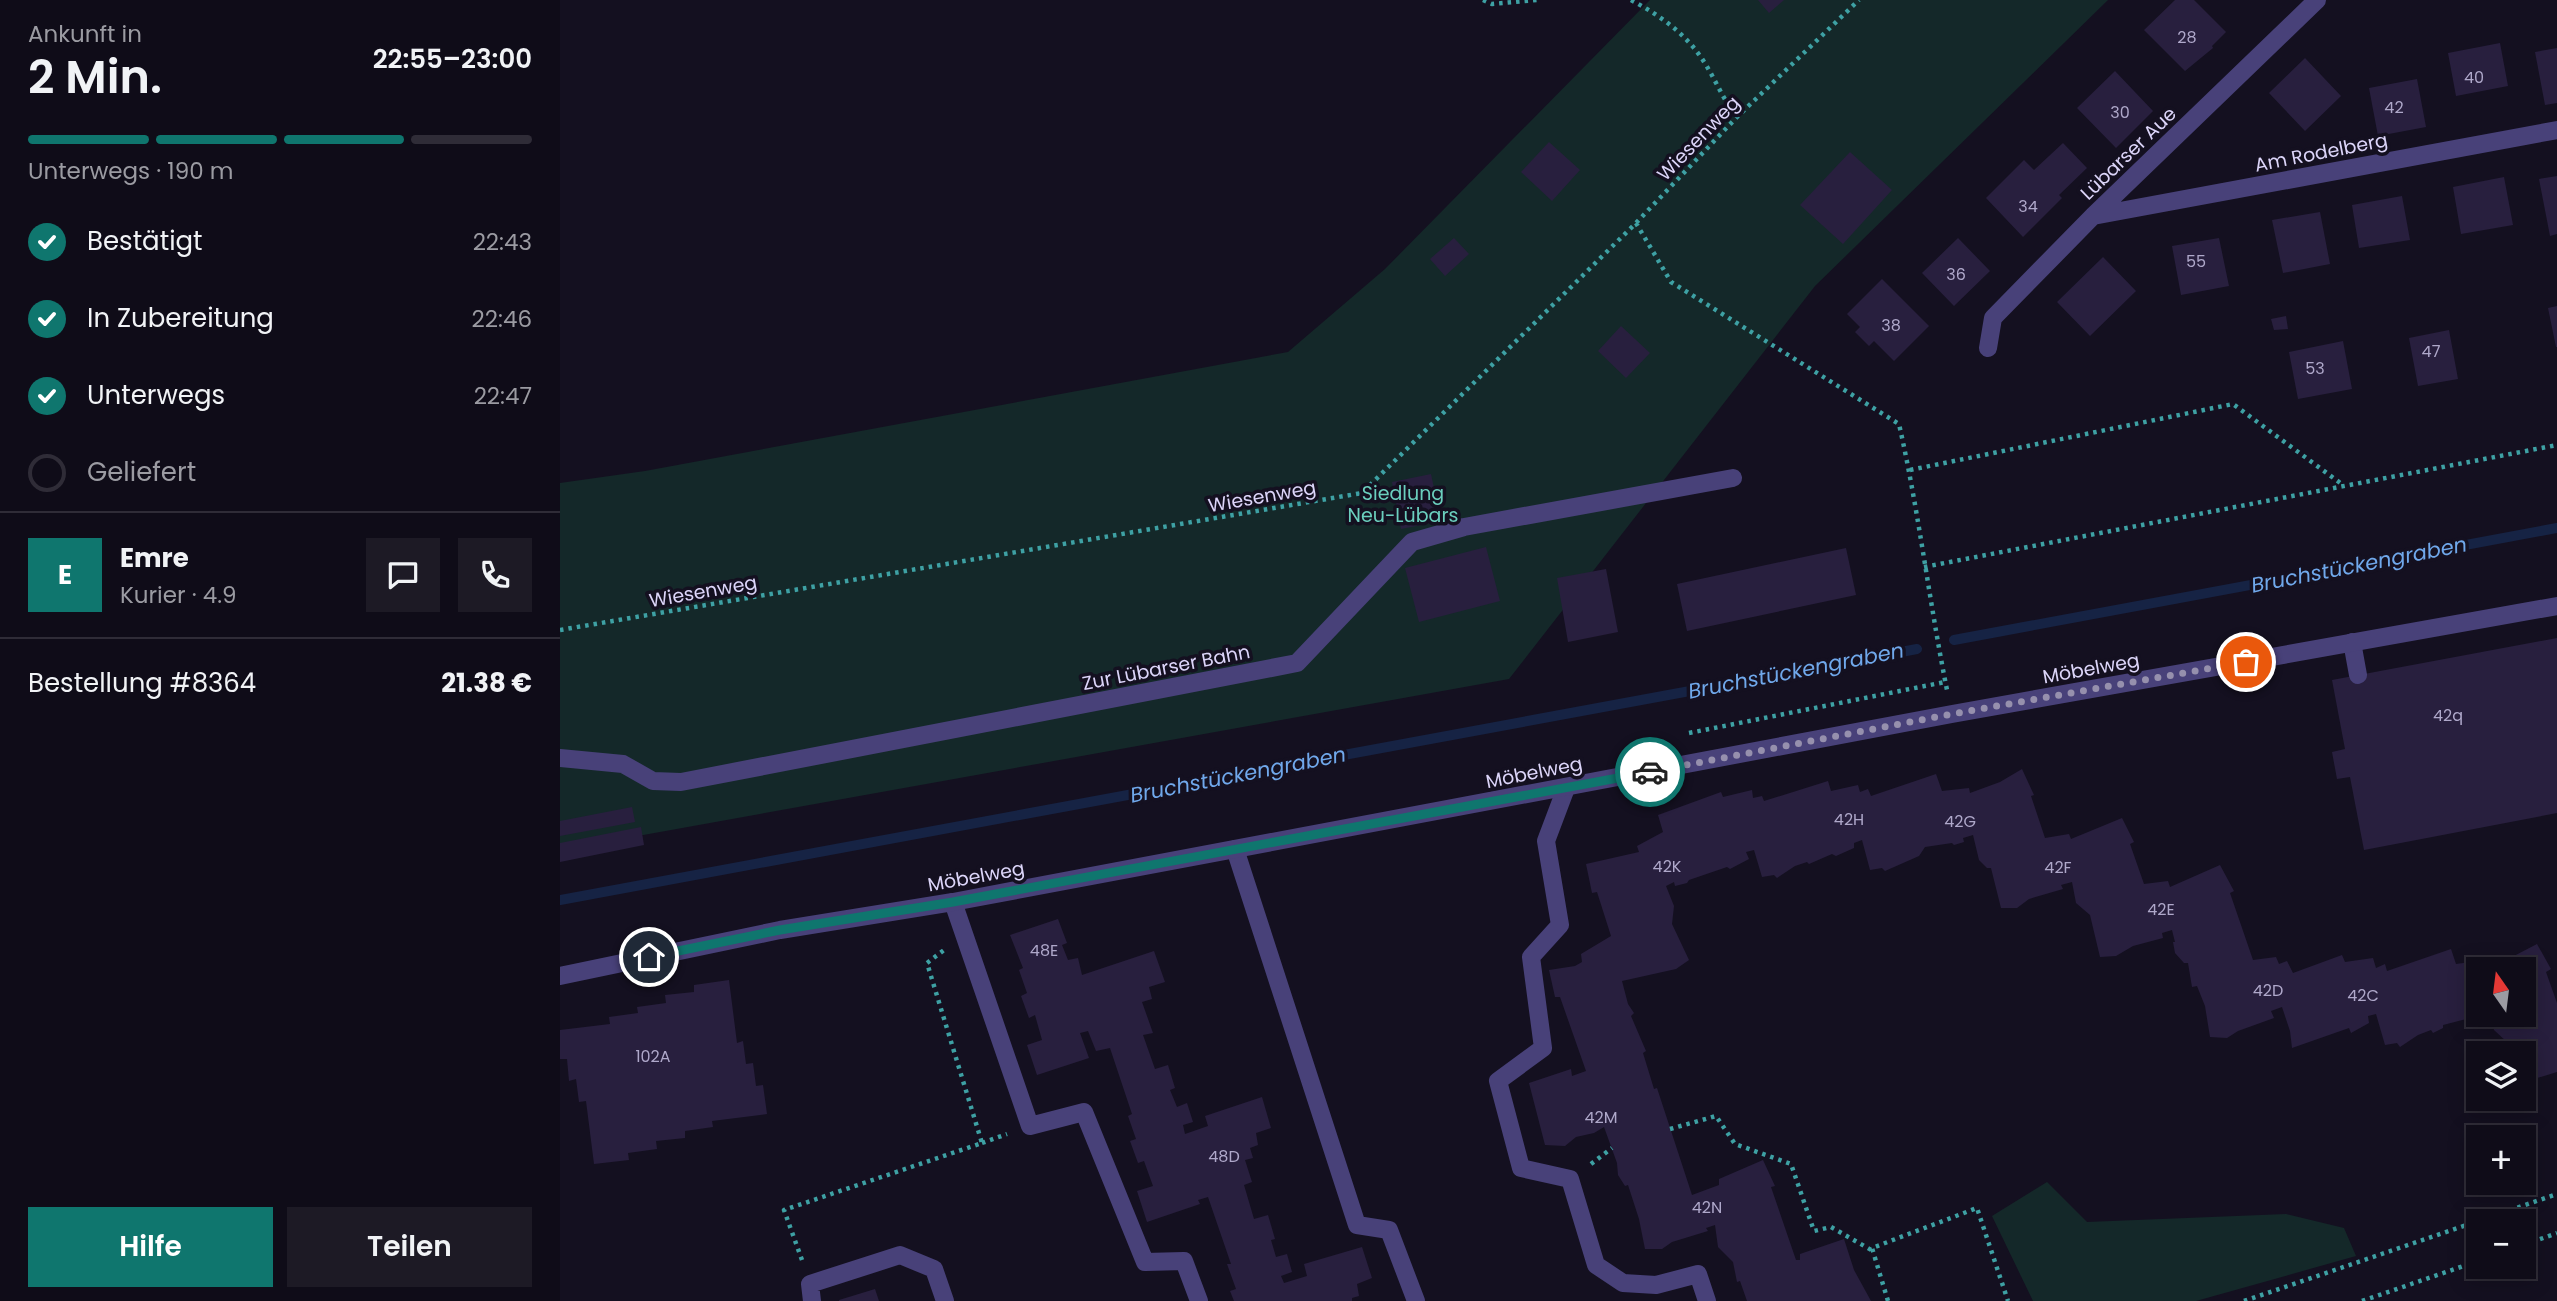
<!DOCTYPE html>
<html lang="de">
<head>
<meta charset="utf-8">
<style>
  body { margin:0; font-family:Poppins,sans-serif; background:#1d1a25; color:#f1f3f6; height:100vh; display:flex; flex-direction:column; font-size:26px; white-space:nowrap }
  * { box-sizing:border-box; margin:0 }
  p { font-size:23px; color:#9b9ba2 }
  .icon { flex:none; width:38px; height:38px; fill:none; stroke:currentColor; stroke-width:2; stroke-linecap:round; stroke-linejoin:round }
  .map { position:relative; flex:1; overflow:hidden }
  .drawer { display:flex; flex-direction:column; background:#0f0c18; width:560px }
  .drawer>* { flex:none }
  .needle { width:46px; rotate:346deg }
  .buttons { position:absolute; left:1906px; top:957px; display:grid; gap:14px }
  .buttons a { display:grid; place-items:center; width:70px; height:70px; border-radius:0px; background:#0f0c18; box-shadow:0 4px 18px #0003,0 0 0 2px #2f2c37; font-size:35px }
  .pin { position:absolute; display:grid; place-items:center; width:60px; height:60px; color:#fff; margin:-30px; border:4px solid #fff; border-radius:50%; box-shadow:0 2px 7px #0007 }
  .courier { position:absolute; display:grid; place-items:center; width:70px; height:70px; margin:-35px; border:5px solid #0f766e; border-radius:50%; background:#fff; color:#222; box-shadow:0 2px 9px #0007 }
  .headline em { font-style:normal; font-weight:600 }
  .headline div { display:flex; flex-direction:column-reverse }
  .headline { display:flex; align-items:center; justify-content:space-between; height:119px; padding:0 28px }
  h1 { font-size:46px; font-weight:600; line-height:52px }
  .bar { display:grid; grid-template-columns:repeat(4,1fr); gap:10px 7px; align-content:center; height:84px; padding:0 28px }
  .bar i { height:9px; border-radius:5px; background:#2f2c37 }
  .bar .selected { background:#0f766e }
  .bar p { grid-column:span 4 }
  .line { display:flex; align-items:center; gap:18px; padding:0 28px; border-top:2px solid #2f2c37 }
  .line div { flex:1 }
  .round { display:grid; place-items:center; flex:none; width:74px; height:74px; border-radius:0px; background:#1d1a25 }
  ol { padding:0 28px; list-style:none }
  li { display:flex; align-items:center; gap:21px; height:77px }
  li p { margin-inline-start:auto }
  li .icon { padding:7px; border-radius:50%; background:#0f766e; color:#fff; stroke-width:4 }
  li:last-child { color:#9b9ba2 }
  li i { width:38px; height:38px; border:4px solid #2f2c37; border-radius:50% }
  .action { display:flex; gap:14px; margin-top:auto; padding:14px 28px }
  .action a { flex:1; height:80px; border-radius:0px; background:#0f766e; color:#fff; font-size:28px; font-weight:600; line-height:80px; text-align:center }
  .action a+a { background:#1d1a25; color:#f1f3f6 }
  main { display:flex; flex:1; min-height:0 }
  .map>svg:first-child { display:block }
</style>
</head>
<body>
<main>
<section class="drawer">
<div class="headline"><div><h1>2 Min.</h1><p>Ankunft in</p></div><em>22:55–23:00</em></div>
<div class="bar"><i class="selected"></i><i class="selected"></i><i class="selected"></i><i></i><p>Unterwegs · 190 m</p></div>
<ol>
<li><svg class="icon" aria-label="check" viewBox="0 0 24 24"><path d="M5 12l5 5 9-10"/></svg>Bestätigt<p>22:43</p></li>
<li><svg class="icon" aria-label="check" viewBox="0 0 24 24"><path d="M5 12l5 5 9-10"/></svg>In Zubereitung<p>22:46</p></li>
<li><svg class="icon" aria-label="check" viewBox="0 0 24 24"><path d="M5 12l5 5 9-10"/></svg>Unterwegs<p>22:47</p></li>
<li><i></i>Geliefert</li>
</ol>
<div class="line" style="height:126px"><b class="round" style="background:#0f766e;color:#fff">E</b><div><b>Emre</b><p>Kurier · 4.9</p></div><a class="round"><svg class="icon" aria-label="chat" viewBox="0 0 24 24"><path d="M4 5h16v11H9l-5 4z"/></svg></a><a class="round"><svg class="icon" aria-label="phone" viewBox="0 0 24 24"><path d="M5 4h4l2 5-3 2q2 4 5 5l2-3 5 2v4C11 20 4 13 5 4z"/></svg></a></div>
<div class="line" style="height:91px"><div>Bestellung #8364</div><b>21.38 €</b></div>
<div class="action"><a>Hilfe</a><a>Teilen</a></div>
</section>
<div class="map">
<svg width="1997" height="1301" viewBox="0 0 1997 1301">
  <rect width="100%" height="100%" fill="#141020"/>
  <path fill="#142829" d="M1090,0H1548L1255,286L949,679L0,850V483L85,471L728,352L825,269Z
    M1487,1182L1527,1222L1726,1214L1784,1228L1796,1256L1636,1301H1473L1432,1216Z"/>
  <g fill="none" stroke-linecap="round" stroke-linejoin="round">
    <path stroke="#162344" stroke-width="10" d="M1394,640L1997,528
      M0,900L1357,649"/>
  </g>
  <path fill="#281f3e" d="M1198,0H1224L1209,13Z
    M1615,0H1634L1666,32L1652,46L1653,48L1625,71L1584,30Z
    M1940,43L1948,86L1896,96L1888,53Z
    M1997,48V103L1985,105L1975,52Z
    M1745,58L1781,96L1745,131L1709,93Z
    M1555,71L1593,111L1556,148L1517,108Z
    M1857,79L1866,127L1818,136L1809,88Z
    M989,142L1020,170L992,201L961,172Z
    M1503,143L1527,168L1499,195L1502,198L1463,237L1426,198L1464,160L1474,170Z
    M1290,152L1332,190L1283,244L1240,205Z
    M1997,176V234L1990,236L1979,179Z
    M1944,177L1953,225L1901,234L1893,187Z
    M1842,196L1850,240L1799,248L1792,205Z
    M1760,212L1770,264L1723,273L1712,220Z
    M894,238L909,254L885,276L870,259Z
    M1398,238L1430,271L1394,306L1362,273Z
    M1659,238L1669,286L1621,295L1612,246Z
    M1543,257L1576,291L1530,336L1497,302Z
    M1322,279L1369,326L1334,361L1314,341L1309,346L1295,332L1300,327L1287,314Z
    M1997,306V347H1996L1988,308Z
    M1726,316L1728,329L1714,330L1711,319Z
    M1061,326L1090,353L1066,378L1038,351Z
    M1889,330L1898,379L1858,386L1849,338Z
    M1783,341L1792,389L1738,399L1729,352Z
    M871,474L881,521L841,529L832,482Z
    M926,547L940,601L859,622L845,568Z
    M1286,548L1296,595L1127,631L1117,584Z
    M1046,569L1058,632L1008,642L997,578Z
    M1997,638V813L1804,850L1790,777L1777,779L1772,752L1785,749L1772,680Z
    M1462,769L1474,795L1471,796L1485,838L1509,834L1511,839L1562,818L1574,842L1570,844L1584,884L1608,881L1610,887L1660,865L1674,891L1670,893L1693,960L1716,957L1719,964L1727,961L1733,973L1782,955L1785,962L1813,958L1816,968L1825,964L1827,971L1891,949L1896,964L1925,960L1928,966L1952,957L1977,944L1991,969L1986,972L1997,1003V1072L1964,1082V1054H1950L1948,1043L1934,1030L1930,1015H1964V970H1918V1016L1883,1025V1028L1873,1033L1871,1030L1858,1035L1840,1047L1837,1043L1825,1045L1816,1014L1808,1016L1809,1023L1791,1033L1789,1028L1732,1048L1730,1031L1722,1007L1711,1011L1714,1018L1678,1031L1667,1038L1650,1037L1645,1006L1637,986L1632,987L1628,963H1624L1615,953L1613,942H1615L1612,930L1602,933L1603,938L1573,946L1556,956L1540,957L1530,915L1516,903L1512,882L1501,885L1503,889L1469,899L1457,908H1441L1431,868H1427L1419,860L1413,835L1403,838L1404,842L1394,845L1392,843L1365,847L1359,856L1325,871L1322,868L1310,870L1302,840L1294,843V848L1276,856L1272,854L1249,864L1247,862L1235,866L1217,878L1214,875L1202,877L1194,850L1186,852L1189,859L1170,869L1167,867L1129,880L1127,883L1115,886L1114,882L1106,886L1114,906L1112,924L1129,960L1116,969L1062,981L1068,1004L1074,1013L1071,1016L1086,1051L1083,1053L1094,1089L1097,1088L1132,1195L1159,1185V1179L1203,1160L1215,1186L1211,1187L1236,1260H1240V1254L1284,1239L1294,1270L1311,1301H1187L1180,1281L1177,1282L1173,1262L1158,1247L1155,1225L1146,1228L1148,1231L1112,1242L1102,1249H1085L1079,1219L1068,1185L1065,1186L1058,1175L1057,1163L1044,1127L1034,1133L1016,1137L1005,1146L985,1145L969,1083L1011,1069L1012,1076L1026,1071L1000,997H995L989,970L1015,966L1022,962L1021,954L1051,936L1037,892L1032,893L1026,864L1079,852L1077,846L1103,832L1098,815L1161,792L1163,797L1192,790L1193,798L1202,796L1204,801L1268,781L1271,791L1298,785L1300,792L1308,789L1311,796L1376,774L1382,791L1409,788L1410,793L1440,782Z
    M72,807L75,822L0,836V821Z
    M81,827L84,845L0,862V843Z
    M498,919L507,943L502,945L508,960L518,958L522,975L594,951L605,982L589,987L592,999L582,1002L593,1033L583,1035L595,1069L608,1065L615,1088L610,1090L617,1107L627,1103L633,1122L623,1125L625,1134L648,1126L645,1116L702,1097L711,1128L696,1133L698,1145L690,1148L693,1158L685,1160L692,1182L684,1185L694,1219L708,1215L715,1239L711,1240L716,1257L727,1254L732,1272L721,1276L724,1283L747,1276L744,1264L802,1247L812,1278L797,1284L799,1296L792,1298V1301H674L670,1291L676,1289L667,1264H671L648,1197L638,1200L640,1204L587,1222L577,1191L593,1186L584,1161L578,1163L570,1141L576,1139L568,1116L572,1114L550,1048L536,1051L528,1031L520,1033L529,1058L477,1075L467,1045L482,1040L475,1015L469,1018L461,996L467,993L459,970L463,968L450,935Z
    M169,980L177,1043L183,1041L186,1064L193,1063L196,1086L203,1085L207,1114L152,1121L153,1127L125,1131V1138L96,1141L97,1149L68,1153L69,1160L34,1164L26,1101L19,1102L16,1079L9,1081L7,1059H0V1030L50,1024L49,1017L78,1013L77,1007L106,1003L105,995L134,992V985Z
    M315,1289L319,1301H279V1300Z"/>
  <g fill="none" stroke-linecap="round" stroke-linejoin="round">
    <path stroke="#3ea1a4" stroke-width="4.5" stroke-dasharray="3.5 5" stroke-linecap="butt" d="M923,0L932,4L977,0
      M1071,0C1101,16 1128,35 1146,65C1157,83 1164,101 1177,117
      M1076,223L1111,282L1339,424C1359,512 1369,601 1387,690
      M1350,470L1673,404L1783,485
      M1364,567L1997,445
      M0,630L802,493L1076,223L1177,117L1299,0
      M1129,733L1385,682
      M1110,1129L1156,1116L1175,1144L1231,1164L1254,1231L1271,1227L1313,1251
      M422,1143L447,1134
      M1031,1164L1052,1148
      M1964,1245L1997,1233
      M242,1260L224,1210L422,1143L367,963L384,950
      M1328,1301L1312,1248L1417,1208L1448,1301
      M1684,1301L1997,1194
      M1802,1301L1918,1261"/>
    <path stroke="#484179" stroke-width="18" d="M1533,216L1997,130
      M1428,348L1433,318L1533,216L1757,0
      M1792,642L1798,675
      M0,758L63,764L93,781L121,782L737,663L852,542L904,527L1173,478
      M1006,788L986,841L1000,925L971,957L983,1048L938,1081L961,1168L1010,1179L1036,1265L1063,1283L1096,1285L1138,1274L1147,1301
      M675,849L797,1225L829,1230L856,1301
      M393,902L470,1126L524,1112L585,1262L624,1261L639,1301
      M252,1301L250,1284L340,1255L374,1269L385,1301"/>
    <path stroke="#484179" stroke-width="18" d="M0,976L220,930L393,902L1392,714L1997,606"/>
  </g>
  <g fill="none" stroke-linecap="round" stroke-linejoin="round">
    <path stroke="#9690ad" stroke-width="7" stroke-dasharray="0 12.6" d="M1090,772L1392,714L1686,662"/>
    <path stroke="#0f766e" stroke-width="9" d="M89,957L220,930L393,902L1090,772"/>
  </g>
  <g text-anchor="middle" stroke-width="7" stroke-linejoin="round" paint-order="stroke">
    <g font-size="16" fill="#afa8ca">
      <text x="1627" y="43">28</text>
      <text x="1914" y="83">40</text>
      <text x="1834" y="113">42</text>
      <text x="1560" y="118">30</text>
      <text x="1468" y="212">34</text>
      <text x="1636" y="267">55</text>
      <text x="1396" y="280">36</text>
      <text x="1331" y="331">38</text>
      <text x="1871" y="357">47</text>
      <text x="1755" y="374">53</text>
      <text x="1888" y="721">42q</text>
      <text x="1289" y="825">42H</text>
      <text x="1400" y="827">42G</text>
      <text x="1107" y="872">42K</text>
      <text x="1498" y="873">42F</text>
      <text x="1601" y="915">42E</text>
      <text x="484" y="956">48E</text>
      <text x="1708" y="996">42D</text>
      <text x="1803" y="1001">42C</text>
      <text x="93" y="1062">102A</text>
      <text x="1041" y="1123">42M</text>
      <text x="664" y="1162">48D</text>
      <text x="1147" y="1213">42N</text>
    </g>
    <g font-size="19" fill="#dcd5f9" stroke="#141020">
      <text transform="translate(1138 138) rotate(-46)" y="7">Wiesenweg</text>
      <text transform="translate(1761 152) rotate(-11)" y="7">Am Rodelberg</text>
      <text transform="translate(1568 153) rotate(-44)" y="7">Lübarser Aue</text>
      <text transform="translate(702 496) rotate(-10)" y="7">Wiesenweg</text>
      <text transform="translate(143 591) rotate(-10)" y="7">Wiesenweg</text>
      <text transform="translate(606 667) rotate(-11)" y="7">Zur Lübarser Bahn</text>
      <text transform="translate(1531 668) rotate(-10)" y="7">Möbelweg</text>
      <text transform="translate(974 772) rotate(-11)" y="7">Möbelweg</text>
      <text transform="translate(416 876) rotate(-10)" y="7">Möbelweg</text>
    </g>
    <g font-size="19" fill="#6bcfbe" stroke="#141020">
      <text x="843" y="500">Siedlung<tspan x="843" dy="22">Neu-Lübars</tspan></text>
    </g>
    <g font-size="21" font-style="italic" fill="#70a8eb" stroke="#141020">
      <text transform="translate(1799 565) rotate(-11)" y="7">Bruchstückengraben</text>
      <text transform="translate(1236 671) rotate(-11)" y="7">Bruchstückengraben</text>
      <text transform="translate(678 775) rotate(-11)" y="7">Bruchstückengraben</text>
    </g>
  </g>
</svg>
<div class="buttons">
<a><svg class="needle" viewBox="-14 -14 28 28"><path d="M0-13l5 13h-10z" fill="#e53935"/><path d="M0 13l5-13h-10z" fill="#9b9ba2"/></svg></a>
<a><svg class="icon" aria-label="layers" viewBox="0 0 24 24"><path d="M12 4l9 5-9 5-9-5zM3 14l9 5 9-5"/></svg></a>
<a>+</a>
<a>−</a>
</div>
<div class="pin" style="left:1686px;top:662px;background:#ea580c"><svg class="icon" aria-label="bag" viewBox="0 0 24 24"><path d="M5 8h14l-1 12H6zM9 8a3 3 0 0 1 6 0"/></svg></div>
<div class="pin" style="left:89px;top:957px;background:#1f2937"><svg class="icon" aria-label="home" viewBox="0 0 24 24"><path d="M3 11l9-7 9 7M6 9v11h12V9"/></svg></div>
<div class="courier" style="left:1090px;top:772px"><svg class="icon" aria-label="car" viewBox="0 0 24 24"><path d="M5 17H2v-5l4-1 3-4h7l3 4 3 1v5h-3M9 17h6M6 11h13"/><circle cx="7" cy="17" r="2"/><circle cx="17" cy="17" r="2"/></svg></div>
</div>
</main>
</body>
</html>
